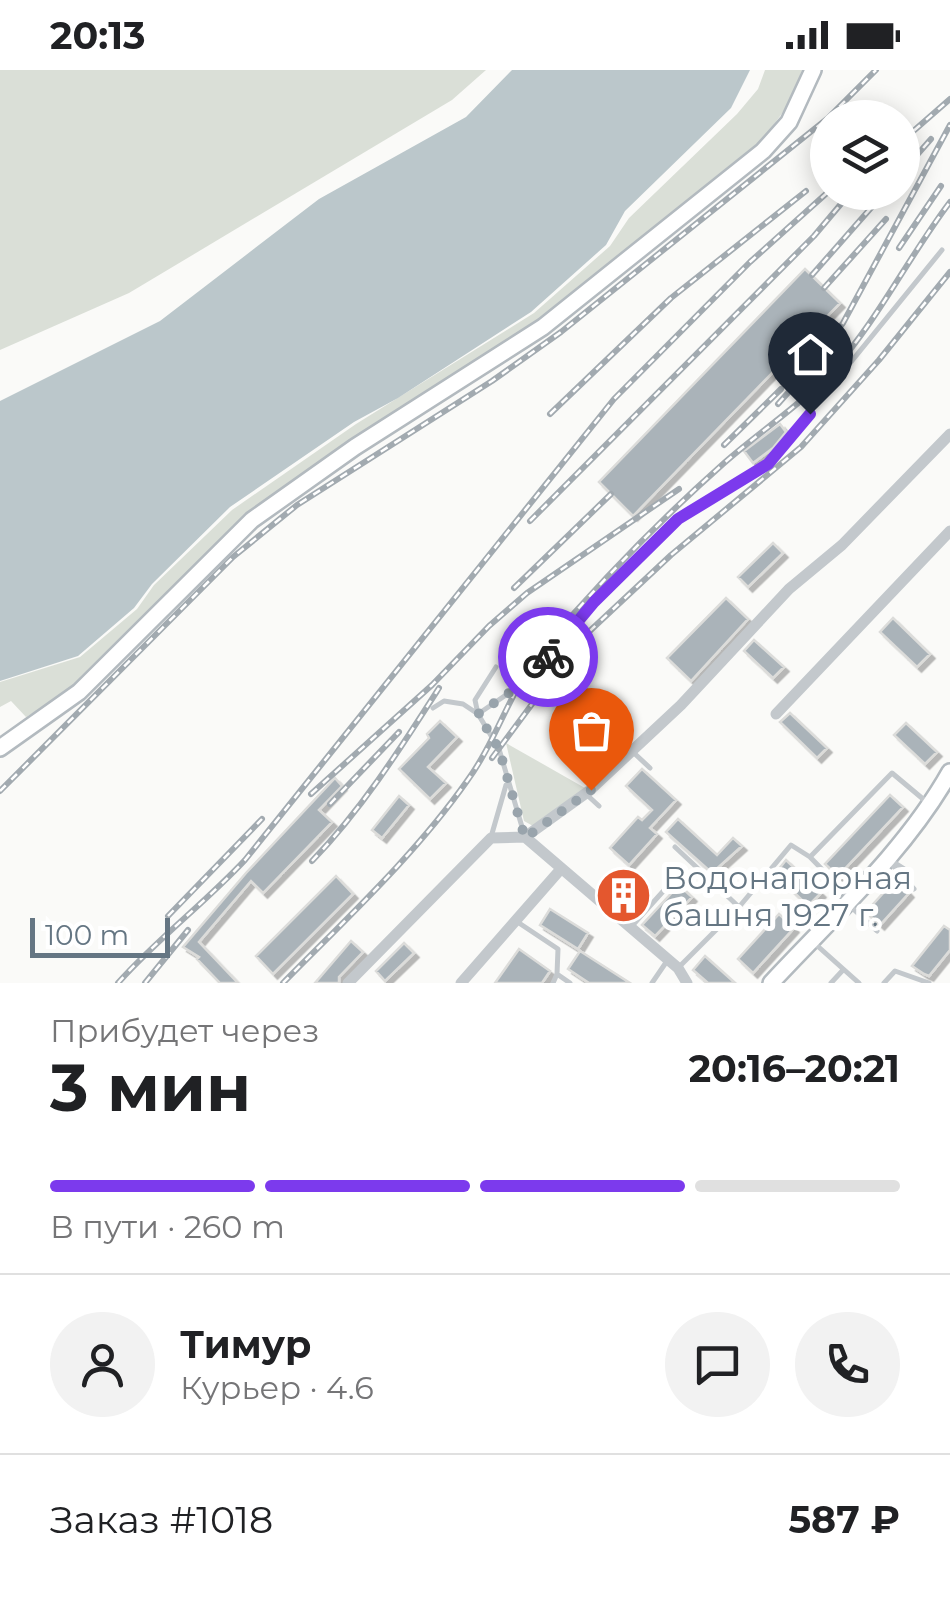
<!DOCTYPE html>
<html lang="ru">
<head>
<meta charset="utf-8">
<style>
  body { margin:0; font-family:Montserrat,sans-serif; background:#f2f2f2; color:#202124; height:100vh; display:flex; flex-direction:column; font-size:38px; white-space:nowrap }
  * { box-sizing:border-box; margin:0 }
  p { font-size:32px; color:#757577 }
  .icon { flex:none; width:55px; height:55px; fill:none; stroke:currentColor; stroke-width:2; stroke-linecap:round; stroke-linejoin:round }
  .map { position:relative; height:913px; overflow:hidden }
  .details { display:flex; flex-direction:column; background:#fff; flex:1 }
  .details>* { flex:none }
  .controls { position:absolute; left:810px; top:30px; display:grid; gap:20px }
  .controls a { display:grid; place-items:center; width:110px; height:110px; border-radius:50%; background:#fff; box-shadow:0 5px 25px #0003; font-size:50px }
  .scale { position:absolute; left:30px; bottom:25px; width:140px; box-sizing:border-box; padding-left:10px; border:5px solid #657683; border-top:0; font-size:28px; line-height:35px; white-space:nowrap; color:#657683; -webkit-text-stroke:8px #fff; paint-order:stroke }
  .pin { position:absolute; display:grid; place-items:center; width:85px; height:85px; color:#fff; margin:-102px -42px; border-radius:50% 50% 50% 0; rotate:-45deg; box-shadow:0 0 10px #0007 }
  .pin .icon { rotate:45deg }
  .courier { position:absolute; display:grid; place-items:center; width:100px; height:100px; margin:-50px; border:8px solid #7c3aed; border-radius:50%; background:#fff; color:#222; box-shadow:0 2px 12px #0007 }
  .overview em { font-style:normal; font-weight:700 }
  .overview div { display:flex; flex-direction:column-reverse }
  .overview { display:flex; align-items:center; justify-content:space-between; height:170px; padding:0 50px }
  h1 { font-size:65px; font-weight:700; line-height:75px }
  .bar { display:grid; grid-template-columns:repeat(4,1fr); gap:15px 10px; align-content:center; height:120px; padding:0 50px }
  .bar i { height:12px; border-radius:8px; background:#e0e0e0 }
  .bar .selected { background:#7c3aed }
  .bar p { grid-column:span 4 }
  .line { display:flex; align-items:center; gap:25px; padding:0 50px; border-top:2px solid #e0e0e0 }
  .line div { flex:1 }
  .round { display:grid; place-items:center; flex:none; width:105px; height:105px; border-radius:52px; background:#f2f2f2 }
  .status { display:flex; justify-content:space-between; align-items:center; height:70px; padding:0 50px; background:#fff; direction:ltr }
  .status svg { height:28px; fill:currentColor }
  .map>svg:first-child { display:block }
</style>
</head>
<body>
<div class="status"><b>20:13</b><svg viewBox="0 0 49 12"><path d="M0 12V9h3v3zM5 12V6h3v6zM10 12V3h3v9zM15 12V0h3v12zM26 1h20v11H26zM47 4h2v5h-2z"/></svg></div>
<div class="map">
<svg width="950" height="913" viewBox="0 0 950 913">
  <defs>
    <filter id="shadow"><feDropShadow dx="4.5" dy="4.5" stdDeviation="0" flood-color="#0004"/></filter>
  </defs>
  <rect width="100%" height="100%" fill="#fafaf8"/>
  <path fill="#dadfd7" d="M0,0H486L452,30L129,223L0,280Z
    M765,0H802L789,34L758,76L540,252L289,413L249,445L207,482L67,623L26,647L11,631L0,637V612L80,587L137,539L154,515L232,440L356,354L534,243L610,176L629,148L737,44L758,19Z
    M506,673L585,718L533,756L524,751Z"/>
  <path fill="#bbc7cb" d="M512,0H750L731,38L625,141L606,175L531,242L398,328L354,352L230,437L152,514L134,538L78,586L0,611V331L160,251L319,129L466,47Z"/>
  <path fill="#aab3b9" stroke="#dcdcda" stroke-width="2.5" filter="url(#shadow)" d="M805,199L840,233L633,446L599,412Z
    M780,354L786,362L773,378L753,393L744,381Z
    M773,473L783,483L748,517L738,507Z
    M726,528L748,549L691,611L667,588Z
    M893,548L930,584L917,597L880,562Z
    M754,570L784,597L773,608L744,581Z
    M790,643L827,678L817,688L780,652Z
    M440,651L457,667L428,697L446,713L430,729L399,699L429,668L427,664Z
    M906,653L937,682L925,694L894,665Z
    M642,699L676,730L650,758L657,764L629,795L610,778L638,747L642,750L652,740L626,716Z
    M335,708L342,716L319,740L332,752L263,823L251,811L199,872L238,913H220L197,889L199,887L183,877L246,803Z
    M890,725L903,737L838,806L825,794Z
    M399,726L409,735L382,768L372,760Z
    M678,749L717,785L733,768L742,776L712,803L666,762Z
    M786,790L821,823L808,836L775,804Z
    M336,806L353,824L273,904L256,886Z
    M896,809L909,823L880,855L866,842Z
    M679,815L692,827L655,866L642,855Z
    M550,839L588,863L578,879L540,855Z
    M779,844L794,858L753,903L738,889Z
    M944,856L950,860V880L929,906L924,904L912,896Z
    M351,871L363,882L339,907V913H315Z
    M404,873L414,883L385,911L376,901Z
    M519,879L550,901L542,913H495Z
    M580,881L630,913H589L568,899Z
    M705,886L735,913H708L693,900Z"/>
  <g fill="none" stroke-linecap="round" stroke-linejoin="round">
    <defs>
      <path id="secondary" d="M0,678L79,622L252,450L355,377L543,257L763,81L789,52L813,0
        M771,913C833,846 905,782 950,702"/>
    </defs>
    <use href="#secondary" stroke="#b3babf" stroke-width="20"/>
    <path stroke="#c3c8cc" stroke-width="5" d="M496,597L475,630L478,644L499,679L525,767
      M433,638L444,631L463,634L478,644
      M478,644L531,608L594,532L678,449L768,394L942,180
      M634,683L650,698
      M586,724L599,736
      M491,767L506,715
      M675,777L739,837L680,896
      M810,787L849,827
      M889,791L914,819
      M892,791L906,800
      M850,836L877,861
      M739,837L791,775L810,787L892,703L929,734
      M516,851L558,879L557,904L553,913
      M631,857L676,807
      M813,872L859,913
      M557,904L570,913
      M652,913L667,891
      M831,913L843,900
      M884,913L895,901L929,913"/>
    <path stroke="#c3c8cc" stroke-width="11" d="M776,644L950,461
      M525,767L678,898L687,913
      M348,913L491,768L525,767L589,721L681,635L789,519L842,475L950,364
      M461,913L560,800"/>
    <use href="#secondary" stroke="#fff" stroke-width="15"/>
    <defs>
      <path id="rail" d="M828,48L876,0
        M902,71L950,29
        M902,102L931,69
        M899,178L941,116
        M812,205L885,122
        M824,218L886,149
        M805,306L843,253L950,55
        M778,334L811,297
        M550,344L671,228L806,121
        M724,375L781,319
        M530,451L814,166L851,122
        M514,518L611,424
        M492,688L578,572L671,485L801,377L879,290L950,202
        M0,721L233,487L297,435L492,311L561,262L828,48
        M311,724L432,615L489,556L527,523L679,419
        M330,734L399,662
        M312,791C362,739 400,679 439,618
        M168,846L262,749
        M118,913C157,869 205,833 245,790L614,329L750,192L828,122
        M145,913L188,860
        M283,913C347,848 415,785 467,711C497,670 510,619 543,579C598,514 659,451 723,394C759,362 800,336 833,300C878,250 909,186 950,132"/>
    </defs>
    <use href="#rail" stroke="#a2aab0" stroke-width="6"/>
    <use href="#rail" stroke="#fff" stroke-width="2.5" stroke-dasharray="8" stroke-linecap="butt"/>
  </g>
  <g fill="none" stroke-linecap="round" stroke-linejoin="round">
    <path stroke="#99a4ac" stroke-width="10" stroke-dasharray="0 18" d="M548,587L531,608L478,644L499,679L525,768L591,720"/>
    <path stroke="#7c3aed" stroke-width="12" d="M548,587L594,532L678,449L768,394L810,344"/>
  </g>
  <defs>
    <symbol id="building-disc" viewBox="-11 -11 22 22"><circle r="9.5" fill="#e4572e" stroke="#fff"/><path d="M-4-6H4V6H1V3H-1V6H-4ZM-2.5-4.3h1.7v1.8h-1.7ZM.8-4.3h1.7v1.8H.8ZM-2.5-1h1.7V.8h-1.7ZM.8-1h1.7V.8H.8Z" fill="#fff"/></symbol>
  </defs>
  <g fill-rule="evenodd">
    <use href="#building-disc" x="592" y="794" width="63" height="63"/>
  </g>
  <g text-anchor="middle" stroke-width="10" stroke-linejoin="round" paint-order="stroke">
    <g font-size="32" fill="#657683" stroke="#fff" text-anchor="start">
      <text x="663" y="819">Водонапорная<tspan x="663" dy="37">башня 1927 г.</tspan></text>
    </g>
  </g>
</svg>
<div class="controls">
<a><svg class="icon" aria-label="layers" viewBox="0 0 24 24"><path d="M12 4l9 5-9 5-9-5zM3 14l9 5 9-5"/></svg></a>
</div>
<div class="scale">100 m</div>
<div class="pin" style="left:591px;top:720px;background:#ea580c"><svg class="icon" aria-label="bag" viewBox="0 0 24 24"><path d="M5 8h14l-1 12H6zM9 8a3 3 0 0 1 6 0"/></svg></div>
<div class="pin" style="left:810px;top:344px;background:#1f2937"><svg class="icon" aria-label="home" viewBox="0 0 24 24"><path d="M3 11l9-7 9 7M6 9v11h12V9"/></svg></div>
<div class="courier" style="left:548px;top:587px"><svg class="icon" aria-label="bike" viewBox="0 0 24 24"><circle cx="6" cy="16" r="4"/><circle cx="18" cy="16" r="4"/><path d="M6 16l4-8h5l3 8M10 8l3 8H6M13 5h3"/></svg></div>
</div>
<section class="details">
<div class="overview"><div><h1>3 мин</h1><p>Прибудет через</p></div><em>20:16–20:21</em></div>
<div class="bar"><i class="selected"></i><i class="selected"></i><i class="selected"></i><i></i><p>В пути · 260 m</p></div>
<div class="line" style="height:180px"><a class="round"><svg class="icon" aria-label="person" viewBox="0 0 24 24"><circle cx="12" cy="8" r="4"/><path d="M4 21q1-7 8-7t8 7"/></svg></a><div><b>Тимур</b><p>Курьер · 4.6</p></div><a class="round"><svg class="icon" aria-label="chat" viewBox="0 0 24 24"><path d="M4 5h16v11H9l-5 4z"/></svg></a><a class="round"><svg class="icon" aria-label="phone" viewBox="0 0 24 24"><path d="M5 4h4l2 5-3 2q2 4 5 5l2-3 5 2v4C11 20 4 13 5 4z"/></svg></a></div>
<div class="line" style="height:130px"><div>Заказ #1018</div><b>587 ₽</b></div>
</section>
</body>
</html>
